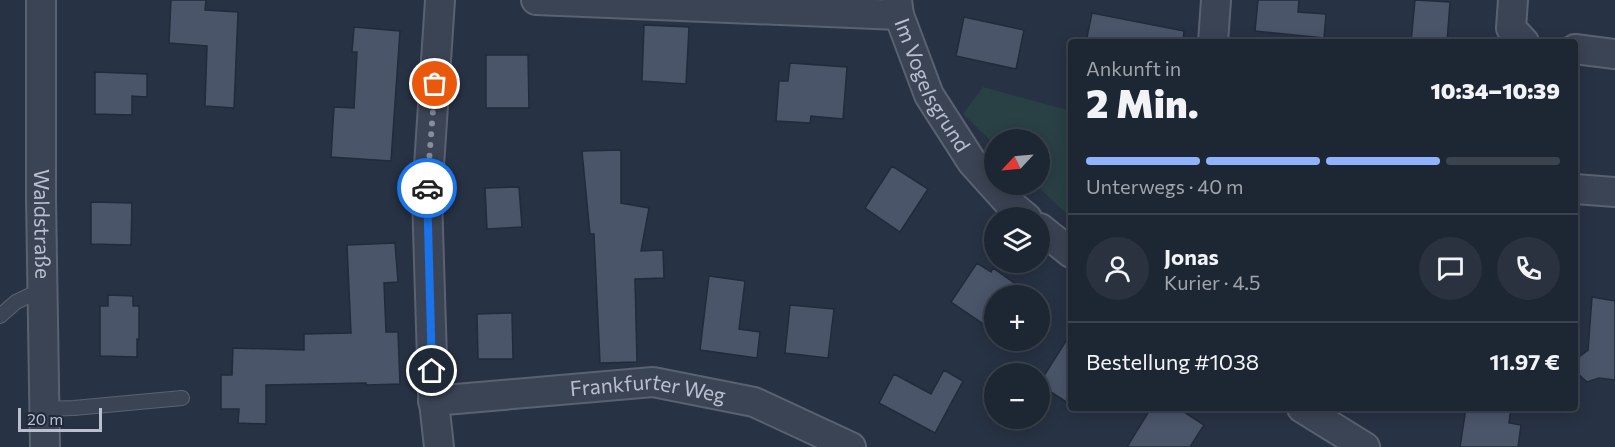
<!DOCTYPE html>
<html lang="de">
<head>
<meta charset="utf-8">
<style>
  body { margin:0; font-family:Commissioner,sans-serif; background:#2a323f; color:#f1f3f6; height:100vh; display:flex; flex-direction:column; font-size:22px; white-space:nowrap }
  * { box-sizing:border-box; margin:0 }
  p { font-size:20px; color:#a0a5ac }
  .icon { flex:none; width:33px; height:33px; fill:none; stroke:currentColor; stroke-width:2; stroke-linecap:round; stroke-linejoin:round }
  .map { position:relative; flex:1; overflow:hidden }
  .panel { position:absolute; left:1068px; top:39px; width:510px; height:372px; display:flex; flex-direction:column; background:#1d2633; border-radius:6px; box-shadow:0 3px 15px #0003,0 0 0 2px #3b434e }
  .panel>* { flex:none }
  .needle { width:39px; rotate:244deg }
  .buttons { position:absolute; left:984px; top:129px; display:grid; gap:12px }
  .buttons a { display:grid; place-items:center; width:66px; height:66px; border-radius:50%; background:#1d2633; box-shadow:0 3px 15px #0003,0 0 0 2px #3b434e; font-size:30px }
  .scale { position:absolute; left:18px; bottom:15px; width:84px; box-sizing:border-box; padding-left:6px; border:3px solid #b9bfcd; border-top:0; font-size:16px; line-height:21px; white-space:nowrap; color:#b9bfcd; -webkit-text-stroke:4px #202939; paint-order:stroke }
  .pin { position:absolute; display:grid; place-items:center; width:51px; height:51px; color:#fff; margin:-26px; border:3px solid #fff; border-radius:50%; box-shadow:0 2px 6px #0007 }
  .courier { position:absolute; display:grid; place-items:center; width:60px; height:60px; margin:-30px; border:4px solid #1a73e8; border-radius:50%; background:#fff; color:#222; box-shadow:0 2px 8px #0007 }
  .overview em { font-style:normal; font-weight:800 }
  .overview div { display:flex; flex-direction:column-reverse }
  .overview { display:flex; align-items:center; justify-content:space-between; height:102px; padding:0 18px }
  h1 { font-size:39px; font-weight:800; line-height:45px }
  .bar { display:grid; grid-template-columns:repeat(4,1fr); gap:9px 6px; align-content:center; height:72px; padding:0 18px }
  .bar i { height:8px; border-radius:4px; background:#3b434e }
  .bar .current { background:#90b3fb }
  .bar p { grid-column:span 4 }
  .line { display:flex; align-items:center; gap:15px; padding:0 18px; border-top:2px solid #3b434e }
  .line div { flex:1 }
  .round { display:grid; place-items:center; flex:none; width:63px; height:63px; border-radius:32px; background:#2a323f }
  .map>svg:first-child { display:block }
</style>
</head>
<body>
<div class="map">
<svg width="1615" height="447" viewBox="0 0 1615 447">
  <rect width="100%" height="100%" fill="#273244"/>
  <path fill="#294045" d="M983,87L1071,111V218L1036,185L1040,184V140H994V144L963,114Z"/>
  <path fill="#4b556a" stroke="#222b3b" stroke-width="1.5" d="M171,0H206L205,10L238,12L234,108L205,106L207,46L169,43Z
    M1258,0H1299L1298,12L1326,14L1324,38L1255,31Z
    M1415,0L1450,2L1447,42H1411Z
    M1092,13L1184,31L1183,42H1086Z
    M964,17L1024,30L1016,69L956,56Z
    M644,25L689,27L686,84L642,81Z
    M354,27L400,31L391,161L331,157L334,107L354,108L357,52H352Z
    M486,55H528L529,108H486Z
    M790,63L847,67L843,119L811,116L810,123L776,121L779,81H788Z
    M95,72L147,74V97L132,96V115L95,114Z
    M621,150V203L649,208L641,251L663,250L664,278L635,279L637,362L600,363L594,234H590L582,151Z
    M892,166L928,189L900,232L865,208Z
    M519,187L522,227L487,229L485,188Z
    M91,202L132,203L131,245L91,244Z
    M395,243L398,282L384,283L386,332H398L400,384L366,385V383L266,385V424L238,423L239,409H221V375H232L233,348L304,350V334L351,333L347,245Z
    M977,263L991,272L993,268L1033,296H994V331L951,302Z
    M709,276L745,281L739,329L760,332L757,358L700,350Z
    M108,295L133,296V306H139V339H137V357L100,356V306H108Z
    M1592,297L1615,301V380L1599,378L1587,382L1577,373L1575,360L1588,350Z
    M790,305L834,309L828,358L785,353Z
    M512,313L513,359H478L477,314Z
    M1071,333V405L1040,385V382Z
    M944,370L963,381L935,433L879,403L894,374L931,394Z
    M1151,408H1178L1204,425L1190,447H1127Z
    M1466,408H1511L1509,423L1521,425L1518,447H1460Z"/>
  <g fill="none" stroke-linecap="round" stroke-linejoin="round">
    <defs>
      <path id="service" d="M0,316L16,302L43,289
        M45,409L74,408L182,398"/>
      <g id="minor">
        <path id="s1" d="M41,0V198L45,447"/>
        <path d="M536,0L899,15"/>
        <path id="s2" d="M897,0L899,15L929,95L972,162L1009,203L1027,218"/>
        <path d="M1513,0L1511,28L1524,42"/>
        <path d="M1213,42L1216,0"/>
        <path d="M1575,49L1615,54"/>
        <path d="M1575,189L1615,192"/>
        <path d="M1040,228L1071,253"/>
        <path id="s3" d="M433,401L653,382L754,402L851,447"/>
        <path d="M1302,408L1365,447"/>
        <path d="M439,447L433,393L427,196L440,0"/>
      </g>
    </defs>
    <use href="#service" stroke="#5a6271" stroke-width="16"/>
    <use href="#minor" stroke="#5a6271" stroke-width="32"/>
    <use href="#service" stroke="#3b4454" stroke-width="14"/>
    <use href="#minor" stroke="#3b4454" stroke-width="28"/>
  </g>
  <g fill="none" stroke-linecap="round" stroke-linejoin="round">
    <path stroke="#868e9d" stroke-width="6" stroke-dasharray="0 10.8" d="M427,188L435,84"/>
    <path stroke="#1a73e8" stroke-width="8" d="M427,188L432,371"/>
  </g>
  <g text-anchor="middle" stroke-width="6" stroke-linejoin="round" paint-order="stroke">
    <g font-size="21" fill="#b9bfcd" stroke="#202939">
      <text dy="7" stroke="none"><textPath href="#s2" startOffset="93">Im Vogelsgrund</textPath></text>
      <text dy="7" stroke="none"><textPath href="#s1" startOffset="224">Waldstraße</textPath></text>
      <text dy="7" stroke="none"><textPath href="#s3" startOffset="216">Frankfurter Weg</textPath></text>
    </g>
  </g>
</svg>
<div class="buttons">
<a><svg class="needle" viewBox="-14 -14 28 28"><path d="M0-13l5 13h-10z" fill="#e53935"/><path d="M0 13l5-13h-10z" fill="#a0a5ac"/></svg></a>
<a><svg class="icon" aria-label="layers" viewBox="0 0 24 24"><path d="M12 4l9 5-9 5-9-5zM3 14l9 5 9-5"/></svg></a>
<a>+</a>
<a>−</a>
</div>
<div class="scale">20 m</div>
<div class="pin" style="left:435px;top:84px;background:#ea580c"><svg class="icon" aria-label="bag" viewBox="0 0 24 24"><path d="M5 8h14l-1 12H6zM9 8a3 3 0 0 1 6 0"/></svg></div>
<div class="pin" style="left:432px;top:371px;background:#1f2937"><svg class="icon" aria-label="home" viewBox="0 0 24 24"><path d="M3 11l9-7 9 7M6 9v11h12V9"/></svg></div>
<div class="courier" style="left:427px;top:188px"><svg class="icon" aria-label="car" viewBox="0 0 24 24"><path d="M5 17H2v-5l4-1 3-4h7l3 4 3 1v5h-3M9 17h6M6 11h13"/><circle cx="7" cy="17" r="2"/><circle cx="17" cy="17" r="2"/></svg></div>
<section class="panel">
<div class="overview"><div><h1>2 Min.</h1><p>Ankunft in</p></div><em>10:34–10:39</em></div>
<div class="bar"><i class="current"></i><i class="current"></i><i class="current"></i><i></i><p>Unterwegs · 40 m</p></div>
<div class="line" style="height:108px"><a class="round"><svg class="icon" aria-label="person" viewBox="0 0 24 24"><circle cx="12" cy="8" r="4"/><path d="M4 21q1-7 8-7t8 7"/></svg></a><div><b>Jonas</b><p>Kurier · 4.5</p></div><a class="round"><svg class="icon" aria-label="chat" viewBox="0 0 24 24"><path d="M4 5h16v11H9l-5 4z"/></svg></a><a class="round"><svg class="icon" aria-label="phone" viewBox="0 0 24 24"><path d="M5 4h4l2 5-3 2q2 4 5 5l2-3 5 2v4C11 20 4 13 5 4z"/></svg></a></div>
<div class="line" style="height:78px"><div>Bestellung #1038</div><b>11.97 €</b></div>
</section>
</div>
</body>
</html>
